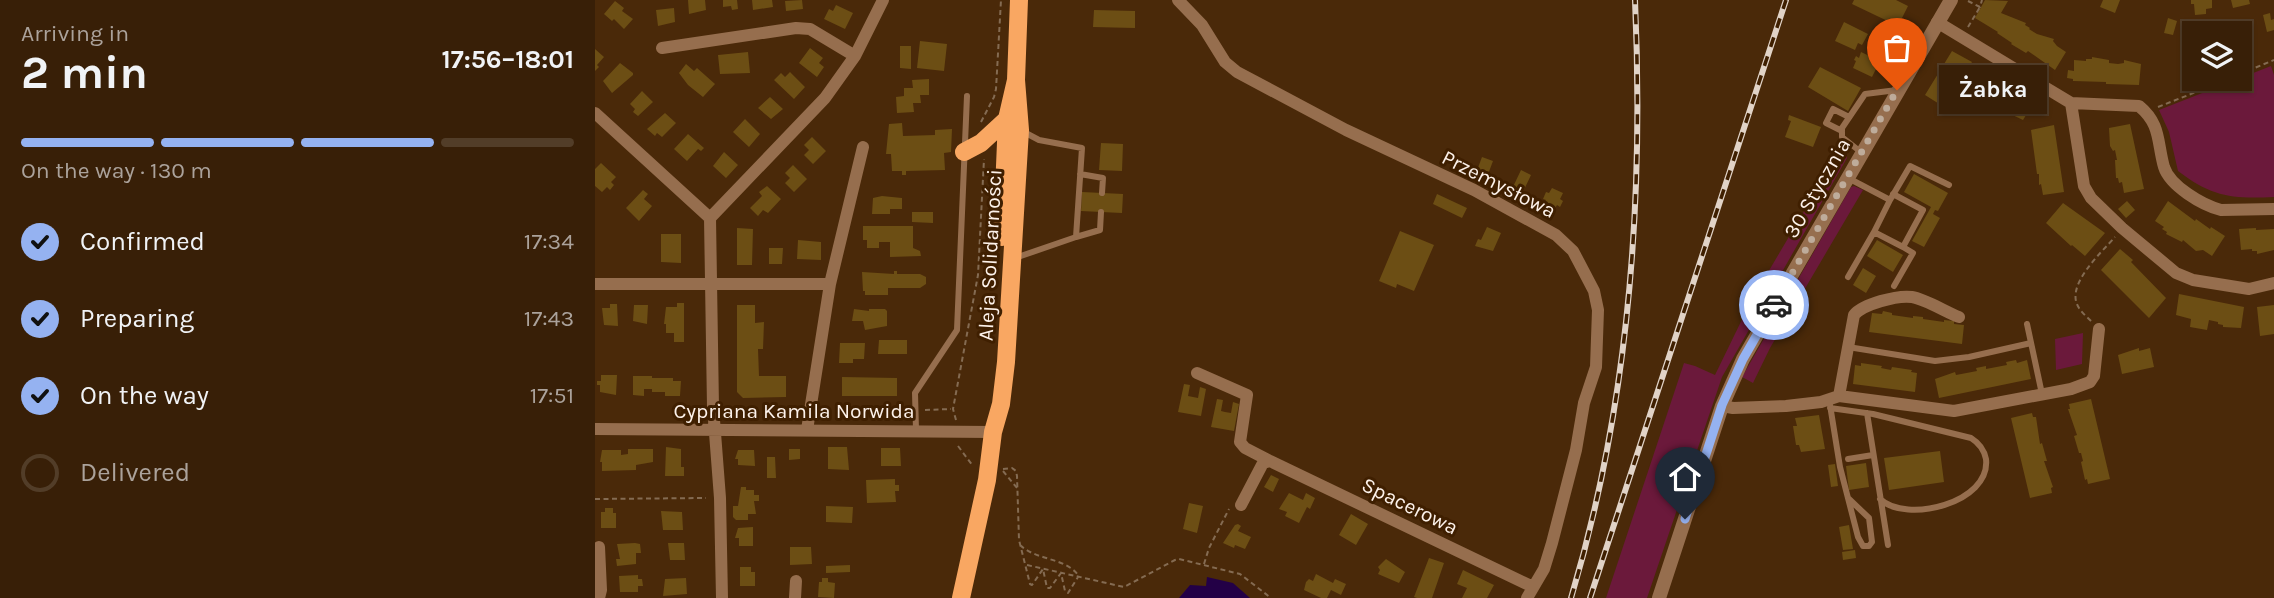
<!DOCTYPE html>
<html lang="en">
<head>
<meta charset="utf-8">
<style>
  body { margin:0; font-family:Karla,sans-serif; background:#3f2711; color:#f1f3f6; height:100vh; display:flex; flex-direction:column; font-size:26px; white-space:nowrap }
  * { box-sizing:border-box; margin:0 }
  p { font-size:23px; color:#aba29b }
  .icon { flex:none; width:38px; height:38px; fill:none; stroke:currentColor; stroke-width:2; stroke-linecap:round; stroke-linejoin:round }
  .map { position:relative; flex:1; overflow:hidden }
  .details { display:flex; flex-direction:column; background:#381f07; width:595px }
  .details>* { flex:none }
  .controls { position:absolute; left:1587px; top:21px; display:grid; gap:14px }
  .controls a { display:grid; place-items:center; width:70px; height:70px; border-radius:0px; background:#381f07; box-shadow:0 2px 5px #0004,0 0 0 2px #523d28; font-size:35px }
  .pin { position:absolute; display:grid; place-items:center; width:60px; height:60px; color:#fff; margin:-72px -30px; border-radius:50% 50% 50% 0; rotate:-45deg; box-shadow:0 0 7px #0007 }
  .pin .icon { rotate:45deg }
  .courier { position:absolute; display:grid; place-items:center; width:70px; height:70px; margin:-35px; border:5px solid #95b2f1; border-radius:50%; background:#fff; color:#222; box-shadow:0 2px 9px #0007 }
  .bubble { position:absolute; height:49px; border-radius:0px; background:#381f07; box-shadow:0 2px 5px #0004,0 0 0 2px #523d28; font-size:23px; font-weight:700; line-height:49px; text-align:center }
  .head em { font-style:normal; font-weight:700 }
  .head div { display:flex; flex-direction:column-reverse }
  .head { display:flex; align-items:center; justify-content:space-between; height:119px; padding:0 21px }
  h1 { font-size:46px; font-weight:700; line-height:52px }
  .bar { display:grid; grid-template-columns:repeat(4,1fr); gap:10px 7px; align-content:center; height:84px; padding:0 21px }
  .bar i { height:9px; border-radius:5px; background:#523d28 }
  .bar .selected { background:#95b2f1 }
  .bar p { grid-column:span 4 }
  ol { padding:0 21px; list-style:none }
  li { display:flex; align-items:center; gap:21px; height:77px }
  li p { margin-inline-start:auto }
  li .icon { padding:7px; border-radius:50%; background:#95b2f1; color:#111; stroke-width:4 }
  li:last-child { color:#aba29b }
  li i { width:38px; height:38px; border:4px solid #523d28; border-radius:50% }
  main { display:flex; flex:1; min-height:0 }
  .map>svg:first-child { display:block }
</style>
</head>
<body>
<main>
<section class="details">
<div class="head"><div><h1>2 min</h1><p>Arriving in</p></div><em>17:56–18:01</em></div>
<div class="bar"><i class="selected"></i><i class="selected"></i><i class="selected"></i><i></i><p>On the way · 130 m</p></div>
<ol>
<li><svg class="icon" aria-label="check" viewBox="0 0 24 24"><path d="M5 12l5 5 9-10"/></svg>Confirmed<p>17:34</p></li>
<li><svg class="icon" aria-label="check" viewBox="0 0 24 24"><path d="M5 12l5 5 9-10"/></svg>Preparing<p>17:43</p></li>
<li><svg class="icon" aria-label="check" viewBox="0 0 24 24"><path d="M5 12l5 5 9-10"/></svg>On the way<p>17:51</p></li>
<li><i></i>Delivered</li>
</ol>
</section>
<div class="map">
<svg width="1679" height="598" viewBox="0 0 1679 598">
  <rect width="100%" height="100%" fill="#4a2909"/>
  <path fill="#6b193b" d="M1676,66L1679,75V197C1637,199 1617,197 1583,171L1574,132L1564,110Z
    M1247,147L1252,150V158L1127,377L1052,598H1011L1089,363L1100,366L1120,375L1156,301Z
    M1259,186L1268,190L1175,348L1158,383L1147,377L1256,187Z
    M1488,333L1487,364L1461,370L1460,339Z"/>
  <path fill="#230046" d="M612,577L638,583L655,598H584L595,585L611,586Z"/>
  <path fill="#6c4e14" d="M93,0H110L111,10L94,14Z
    M128,0H142L143,9L137,10L136,6L128,7Z
    M157,0H177L178,7L158,10Z
    M207,0L208,9L191,11L190,1Z
    M1259,0H1301L1313,6L1303,26L1257,4Z
    M1390,0L1413,1L1406,13L1431,23L1430,25L1435,28L1434,29L1442,34L1459,39L1458,41L1462,46L1471,52L1460,70L1433,51L1431,53L1416,44L1417,43L1402,33L1403,32L1380,18Z
    M1508,0H1525L1520,13L1505,7Z
    M1596,0H1617V8L1611,9V14L1600,15L1599,4H1596Z
    M1636,0H1654L1655,4L1638,8Z
    M20,1L29,8L27,11L38,19L29,29L19,19L17,21L9,14Z
    M241,5L258,13L250,29L229,19L234,9L238,11Z
    M79,8L80,22L63,26L61,10Z
    M499,10L540,11V28L498,27Z
    M1675,13L1676,20L1679,19V30L1672,32L1668,15Z
    M1573,18L1582,21L1578,35L1569,33Z
    M1249,22L1273,34L1267,45L1263,43L1260,50L1240,41Z
    M325,41L352,44L349,71L322,68Z
    M305,46H316V69L305,68Z
    M215,48L228,58L224,63L229,67L222,77L204,63Z
    M0,49L9,57L2,65L4,67L0,71Z
    M1357,51L1377,62L1368,77L1372,79L1370,84L1365,93L1360,90L1349,107L1330,95Z
    M153,52L155,73L125,74L123,55Z
    M1266,52L1285,61L1277,77L1258,68L1261,61L1259,60L1261,56L1264,58Z
    M1497,57L1514,60V63L1523,64L1529,63V60L1546,64L1544,85L1511,84V82L1478,81V79L1472,78L1473,70L1479,71V60L1491,61V59H1497Z
    M25,63L38,73V75L17,93L8,81Z
    M91,64L99,71L102,68L120,84L108,97L93,85L84,73Z
    M1225,67L1266,88L1253,111L1213,87Z
    M1383,68L1440,101L1428,120L1405,109L1406,107L1400,103L1401,101L1392,96L1385,97L1380,94L1381,92L1372,86Z
    M195,72L210,87L199,99L179,80L186,73L190,77Z
    M334,79V95H325L326,103H318L319,112L302,113L301,97L309,96V88H318L317,80Z
    M47,91L58,102L43,116L38,112L40,109L35,104Z
    M175,97L188,109L176,119L163,108Z
    M70,113L81,123L67,137L62,133L60,136L52,129Z
    M1194,115L1226,127L1218,147L1190,137L1196,121L1193,120Z
    M150,119L165,134L154,147L138,132Z
    M307,123L308,136L340,135V130L357,129L356,152L349,153L350,170L311,171V175H307V171H297L296,154H291L294,124Z
    M1535,124L1549,189L1529,193L1527,182L1524,183L1523,178H1521L1520,160H1522L1520,150L1518,151L1515,146L1514,128Z
    M1459,125L1469,192L1448,195L1446,184L1444,185V174H1442L1436,130Z
    M93,134L109,148L106,151L103,149L92,161L79,149Z
    M217,137L231,151L218,164L209,155L214,150L209,145Z
    M506,143L528,144L527,171L504,170Z
    M129,152L143,165L131,178L118,166Z
    M887,157L898,161L892,177L881,173Z
    M6,163L21,177L16,182L19,185L15,190L12,187L7,192L0,186V169Z
    M198,165L212,179L199,192L190,183L195,178L190,173Z
    M926,170L936,175L927,194L917,189Z
    M1319,174L1353,193L1343,211L1340,210L1338,214L1345,218L1329,247L1317,241L1336,207L1309,192Z
    M172,186L186,199L173,213L168,210L163,216L155,208L167,196L164,192Z
    M957,188L968,193L965,199L968,201L965,207L962,205L959,210L948,205L951,200L948,199L951,192L954,193Z
    M48,190L53,194L49,199L57,206L44,221L31,208Z
    M487,192L528,194L527,213L486,211Z
    M842,194L872,208L867,218L838,204Z
    M287,196L307,198V209H295V214H277L278,198Z
    M1532,201L1540,210L1531,218L1523,209Z
    M1573,201L1600,221L1601,219L1615,229L1616,227L1630,236L1617,256L1608,250L1601,251L1588,240L1587,242L1571,234L1572,232L1567,229L1569,227L1560,221Z
    M1468,203L1510,233L1490,256L1477,245L1476,246L1451,223Z
    M317,212H338V223L317,222Z
    M268,226H318V248L325,251L326,256L295,257V242H284V248H272V240H268Z
    M892,227L906,233L898,251L880,246L883,239L886,240Z
    M142,228L158,229L157,265H142Z
    M1661,228V230L1679,229V250L1662,254V251H1657V249L1646,250L1644,229Z
    M805,231L839,245L819,291L802,284L801,288L784,281Z
    M66,234H86V263L66,262Z
    M203,240L226,242V260L202,259Z
    M1282,240L1308,255L1298,272L1272,256Z
    M174,248H188L187,264H174Z
    M1525,249L1538,260L1536,262L1571,298L1554,318L1506,270Z
    M1268,268L1281,276L1271,293L1258,285Z
    M299,271H302V274H325L331,277V284L325,288H293V295H270V291H268L267,272L299,274Z
    M1584,294L1649,307L1646,328L1628,327V325L1623,324V322L1614,320L1612,330L1595,327L1596,319L1581,315Z
    M82,303H89V342H79V333H71V324H69L71,307H82Z
    M15,304H22L23,326L9,325L7,308H15Z
    M39,305H53L52,324L38,321Z
    M142,305H160V323L169,322L168,349H163L164,376H191V397L148,398L142,392Z
    M1679,305V334L1665,336L1662,307Z
    M259,309L274,311V309H290L292,311V326L270,330L268,321H257Z
    M1288,311L1297,313V315L1318,318V316L1328,317V319L1349,322V320L1359,321V324L1369,325L1367,344L1274,332L1277,313L1287,314Z
    M284,340H312V354H283Z
    M245,343H270L269,359H258V363H244Z
    M1544,348V351L1555,348L1559,367L1527,374L1523,355Z
    M1421,360L1422,363L1432,360L1436,379L1344,398L1340,379L1360,372L1361,375L1382,371L1381,368L1391,366V369L1412,365L1411,362Z
    M1266,363L1287,366L1286,368L1296,370L1297,367L1317,370L1316,372L1322,373L1320,392L1258,384L1260,365L1266,366Z
    M6,375H22L21,395L5,392V385H2V381H6Z
    M38,376H57V378H78V381H86L85,396H70V392H57V389H49V396L38,395Z
    M247,377L302,378V396H247Z
    M589,384L595,385L593,396L603,398L605,387L611,389L606,416L583,412Z
    M622,399L628,400L626,411L630,412L636,413L638,402L644,404L639,431L616,427Z
    M1496,399L1515,479L1493,484L1492,479L1490,480L1486,462L1488,461L1486,453H1484L1479,436L1482,435L1473,409H1475L1474,404Z
    M1437,413L1438,417H1441L1445,444L1447,443L1452,461H1449L1458,487L1456,488L1457,493L1435,498L1416,418Z
    M1224,415L1230,449L1206,452L1204,445H1201L1198,426H1202L1200,418Z
    M71,447L86,449V467H89V476H70Z
    M233,447H252L254,470L233,469Z
    M286,448H305L306,466H286Z
    M33,449H58V462L41,465V470L7,471V462H5L7,450H26V455L33,454Z
    M194,449H205V459L194,460Z
    M143,450H159L160,466L143,465V459H140Z
    M1345,451L1349,482L1294,490L1289,458Z
    M172,457H180L181,478H172Z
    M1271,463L1274,487L1254,490L1251,466Z
    M1240,464L1243,486L1236,487L1233,465Z
    M676,475L684,479L678,492L669,487Z
    M300,479V485H304V491H300L301,502L272,503L271,480Z
    M146,487H151V490H159V495H164V501H159L161,514H153V520H141L138,517V506H143Z
    M694,493L708,500L711,493L720,498L715,509L712,507L704,523L690,516L692,512L684,509Z
    M594,503L608,506L602,533L588,529Z
    M231,506L258,507L257,523L231,522Z
    M10,508H18V513H21V528H6V512H10Z
    M66,511L87,512L88,530H68Z
    M756,514L773,524L761,545L744,535Z
    M643,524L646,526L643,531L656,537L650,549L640,545L639,548L628,543L640,525Z
    M1254,525L1258,549L1248,550L1244,527Z
    M158,527V546H144V538H140L143,528Z
    M40,543L45,544L46,553H41V564L22,566L21,559H25L22,544Z
    M73,543H89L90,560H75Z
    M195,547H216L217,564L195,565Z
    M1260,550L1261,558L1248,560L1247,552Z
    M834,558L849,563L837,598H822L819,597Z
    M791,559L810,572L804,583L783,574L785,570L783,567Z
    M255,565V572L231,573V566Z
    M145,567H156V572H160V586H145Z
    M868,570L899,585L892,598H867L872,588L862,584Z
    M721,574L738,583L740,579L751,584L746,595L736,590L732,598H726L709,590L711,582L714,579L718,581Z
    M43,575V579H47L48,586H43V592H25L24,576Z
    M91,578L92,594L68,596L70,579Z
    M227,578H233V582L240,583L239,598L223,597L224,582H227Z"/>
  <g fill="none" stroke-linecap="round" stroke-linejoin="round">
    <path stroke="#846b52" stroke-width="2" stroke-dasharray="5 3.5" stroke-linecap="butt" d="M1373,1L1385,7L1387,0
      M1373,27L1385,7
      M1645,74L1679,60
      M1563,107L1634,79
      M386,122L399,97L401,89L406,0
      M1496,321C1492,317 1487,313 1484,308C1469,286 1506,253 1520,237
      M330,410L356,409
      M361,420L358,409L383,275L389,159
      M363,446L378,466
      M408,469L417,468L421,471L422,476L424,540L435,584L437,585L448,569L452,588H455L466,573L470,591L473,593L483,577
      M408,471L422,488
      M0,499L111,498
      M425,545C442,561 470,557 484,576
      M609,564L614,548L634,509
      M432,565L529,587L580,560L584,559L645,574L676,598"/>
    <path stroke="#966e4e" stroke-width="6" d="M1247,131L1231,123L1238,109L1254,117
      M1267,153L1247,137V128L1270,94L1302,90
      M485,174L508,178L507,193
      M1253,178L1295,200L1315,166L1354,185
      M1295,200L1279,232L1308,247L1328,210L1298,194
      M481,237L505,230L506,212
      M420,258L481,237L487,148L444,140L427,131
      M1253,277L1279,232
      M1299,286L1318,253L1308,247
      M1432,324L1447,394
      M1253,347L1340,361L1374,357L1436,343
      M1235,405L1245,467L1263,537L1268,546H1274L1277,542L1274,518L1253,498
      M1235,408L1278,414L1376,438C1384,443 1389,449 1391,459C1396,503 1311,524 1285,499
      M1272,413L1293,545
      M321,430L320,393L362,330L372,96
      M1253,459L1278,455"/>
    <path stroke="#966e4e" stroke-width="12" d="M583,0L607,25L630,62L642,72L751,130L879,190L961,235L978,251L988,270L999,291L1003,310L1001,367L989,403L981,450L957,543L949,569L932,598
      M1342,22L1476,103
      M67,48L201,28L215,29L260,56
      M1476,103L1489,186L1496,198L1527,228L1581,273L1598,280L1654,289L1679,283
      M1476,103L1544,106C1566,124 1562,142 1569,167C1575,186 1607,205 1626,210L1679,209
      M0,113L115,218
      M0,284H235
      M602,373L652,395L645,442L650,448L675,461
      M1244,396L1259,315C1268,304 1302,295 1317,297C1330,299 1351,312 1364,317
      M1127,406L1138,408L1191,406L1226,402L1244,396L1359,411L1476,389L1495,382L1499,376L1504,329
      M0,429L398,432
      M212,430L235,284L268,147
      M646,505L668,463L675,461L938,587
      M4,547L6,590L4,598
      M127,598L125,498L118,407L115,218L230,98L260,56L288,0
      M200,598L201,581"/>
    <path stroke="#966e4e" stroke-width="14" d="M1064,598L1127,406L1148,359L1356,0"/>
    <path stroke="#f9a762" stroke-width="18" d="M369,152L386,143L412,119
      M407,237L412,119L421,80L424,0
      M366,598L392,480L398,432L406,404L411,362L425,130L421,80"/>
    <defs>
      <path id="rail" d="M976,598C1034,405 1049,200 1040,0
        M995,598L1191,0"/>
    </defs>
    <use href="#rail" stroke="#e1d3c7" stroke-width="6"/>
    <use href="#rail" stroke="#3f1f00" stroke-width="3.5" stroke-dasharray="10" stroke-linecap="butt"/>
  </g>
  <g fill="none" stroke-linecap="round" stroke-linejoin="round">
    <path stroke="#beac9b" stroke-width="7" stroke-dasharray="0 12.6" d="M1179,305L1302,90"/>
    <path stroke="#95b2f1" stroke-width="9" d="M1090,519L1127,405L1148,359L1179,305"/>
  </g>
  <g text-anchor="middle" stroke-width="6" stroke-linejoin="round" paint-order="stroke">
    <g font-size="21" fill="#fdf2ea" stroke="#3f1f00">
      <text transform="translate(904 184) rotate(27)" y="7">Przemysłowa</text>
      <text transform="translate(1222 188) rotate(-60)" y="7">30 Stycznia</text>
      <text transform="translate(395 255) rotate(-87)" y="7">Aleja Solidarności</text>
      <text x="199" y="418">Cypriana Kamila Norwida</text>
      <text transform="translate(815 506) rotate(26)" y="7">Spacerowa</text>
    </g>
  </g>
</svg>
<div class="controls">
<a><svg class="icon" aria-label="layers" viewBox="0 0 24 24"><path d="M12 4l9 5-9 5-9-5zM3 14l9 5 9-5"/></svg></a>
</div>
<div class="pin" style="left:1302px;top:90px;background:#ea580c"><svg class="icon" aria-label="bag" viewBox="0 0 24 24"><path d="M5 8h14l-1 12H6zM9 8a3 3 0 0 1 6 0"/></svg></div>
<div class="pin" style="left:1090px;top:519px;background:#1f2937"><svg class="icon" aria-label="home" viewBox="0 0 24 24"><path d="M3 11l9-7 9 7M6 9v11h12V9"/></svg></div>
<div class="courier" style="left:1179px;top:305px"><svg class="icon" aria-label="car" viewBox="0 0 24 24"><path d="M5 17H2v-5l4-1 3-4h7l3 4 3 1v5h-3M9 17h6M6 11h13"/><circle cx="7" cy="17" r="2"/><circle cx="17" cy="17" r="2"/></svg></div>
<div class="bubble" style="left:1344px;top:65px;width:108px">Żabka</div>
</div>
</main>
</body>
</html>
